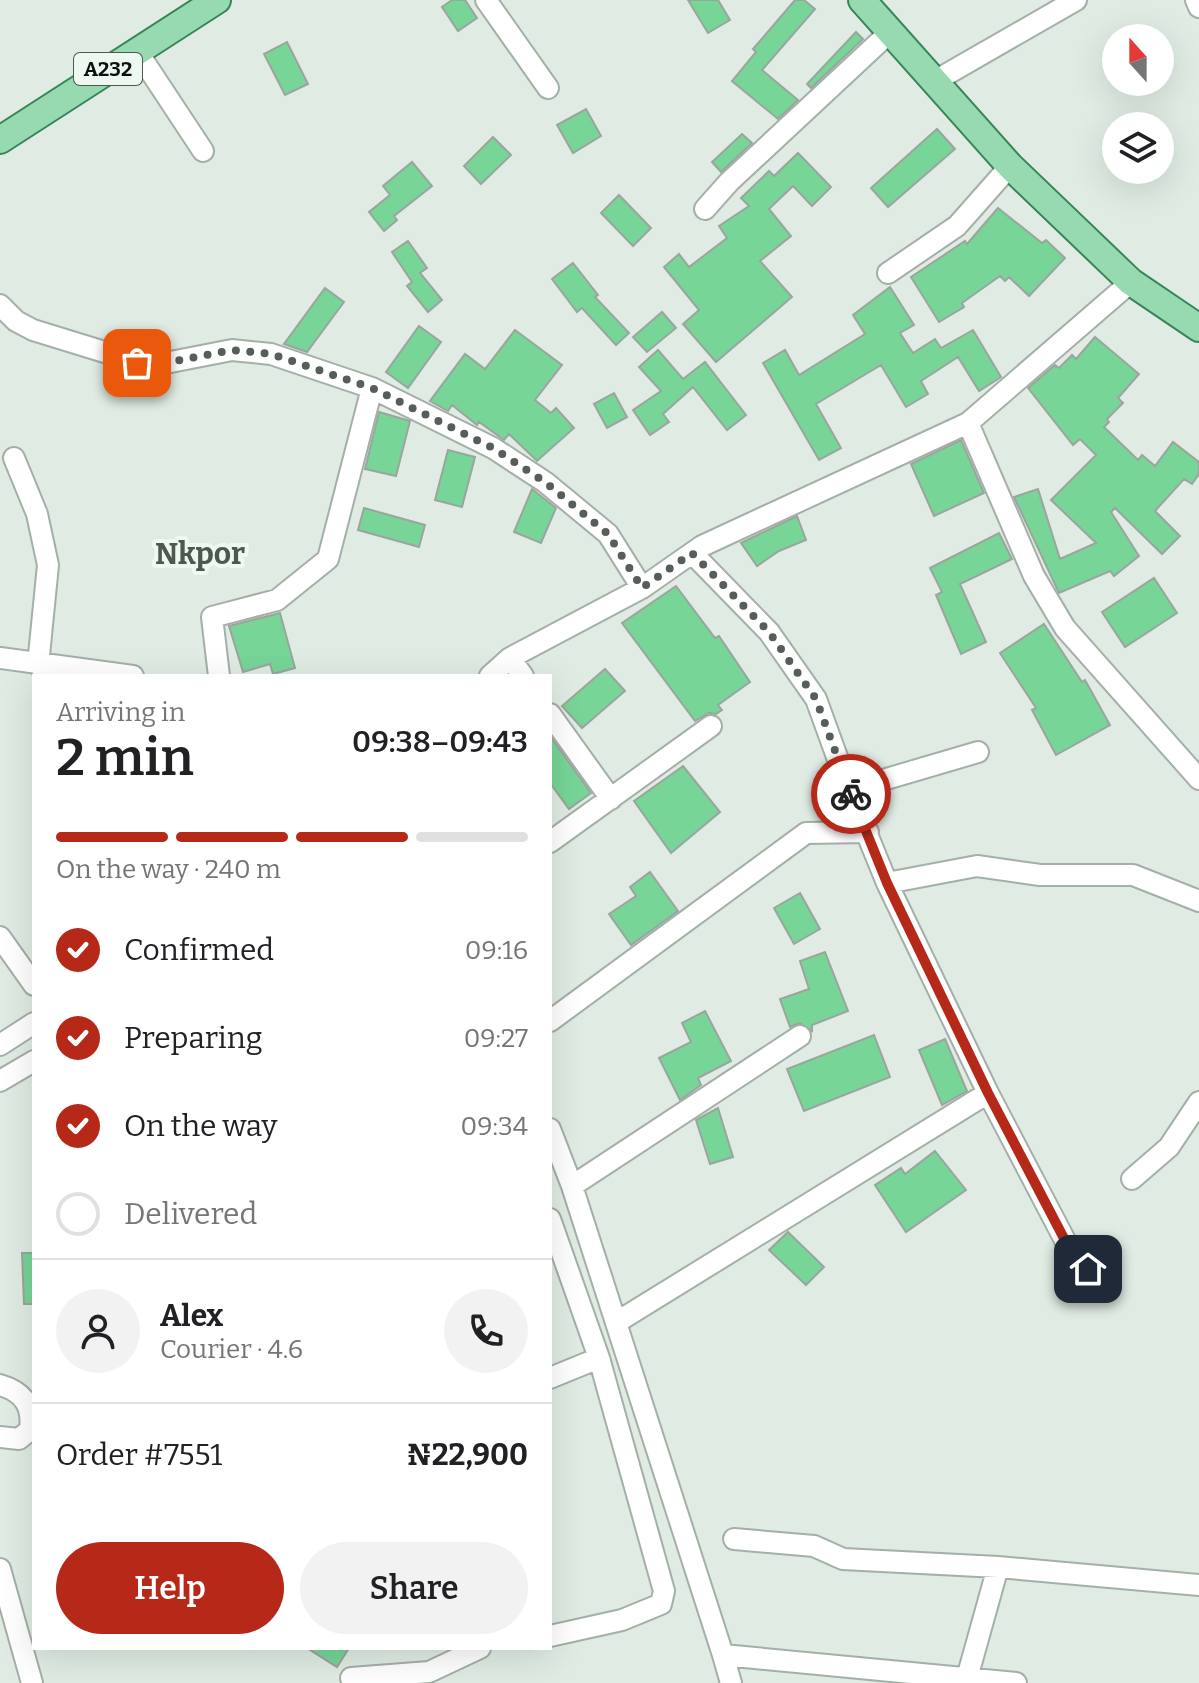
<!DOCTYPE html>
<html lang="en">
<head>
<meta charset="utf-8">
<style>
  body { margin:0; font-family:Bitter,serif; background:#f2f2f2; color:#202124; height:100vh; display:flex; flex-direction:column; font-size:30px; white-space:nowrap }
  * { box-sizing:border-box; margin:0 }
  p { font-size:26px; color:#757577 }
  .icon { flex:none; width:44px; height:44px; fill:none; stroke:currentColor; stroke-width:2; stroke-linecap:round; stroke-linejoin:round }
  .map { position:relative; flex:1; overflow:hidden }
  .side { position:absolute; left:32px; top:674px; width:520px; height:976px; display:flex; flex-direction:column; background:#fff; border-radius:0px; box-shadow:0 8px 32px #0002 }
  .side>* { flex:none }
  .needle { width:52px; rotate:339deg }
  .controls { position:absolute; left:1102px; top:24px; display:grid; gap:16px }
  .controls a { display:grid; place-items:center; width:72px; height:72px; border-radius:50%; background:#fff; box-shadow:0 8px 32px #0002; font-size:40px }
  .pin { position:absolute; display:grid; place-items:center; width:68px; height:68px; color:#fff; margin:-34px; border-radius:16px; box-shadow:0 4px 12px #0006 }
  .courier { position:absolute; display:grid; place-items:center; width:80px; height:80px; margin:-40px; border:6px solid #b62817; border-radius:50%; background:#fff; color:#222; box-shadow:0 2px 10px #0007 }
  .head em { font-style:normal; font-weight:600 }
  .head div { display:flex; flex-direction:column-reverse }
  .head { display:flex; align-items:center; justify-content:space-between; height:136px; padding:0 24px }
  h1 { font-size:52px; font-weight:600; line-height:60px }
  .bar { display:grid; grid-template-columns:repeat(4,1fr); gap:12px 8px; align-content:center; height:96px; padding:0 24px }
  .bar i { height:10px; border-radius:6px; background:#e0e0e0 }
  .bar .current { background:#b62817 }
  .bar p { grid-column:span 4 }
  .line { display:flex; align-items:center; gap:20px; padding:0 24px; border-top:2px solid #e0e0e0 }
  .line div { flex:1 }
  .round { display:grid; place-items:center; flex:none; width:84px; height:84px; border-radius:42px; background:#f2f2f2 }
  ol { padding:0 24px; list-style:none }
  li { display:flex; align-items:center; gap:24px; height:88px }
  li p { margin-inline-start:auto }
  li .icon { padding:8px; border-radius:50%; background:#b62817; color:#fff; stroke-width:4 }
  li:last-child { color:#757577 }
  li i { width:44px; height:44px; border:4px solid #e0e0e0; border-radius:50% }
  .action { display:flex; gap:16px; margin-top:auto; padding:16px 24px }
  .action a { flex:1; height:92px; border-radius:48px; background:#b62817; color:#fff; font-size:32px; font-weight:600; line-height:92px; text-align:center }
  .action a+a { background:#f2f2f2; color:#202124 }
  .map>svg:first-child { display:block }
</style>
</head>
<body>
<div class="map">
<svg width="1199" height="1683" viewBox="0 0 1199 1683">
  <rect width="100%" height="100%" fill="#e0ece3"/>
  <path fill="#77d598" stroke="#9aa59d" stroke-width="2" d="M452,0H465L477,18L458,31L442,7Z
    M688,0H718L730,20L708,33Z
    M795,0H804L815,9L762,70L798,100L778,119L732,81L756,52L753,49Z
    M856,32L863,39L811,88L807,84Z
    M287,42L308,84L285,95L264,54Z
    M586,109L601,136L573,153L557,125Z
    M937,129L955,149L888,207L871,188Z
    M742,134L752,143L721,172L712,162Z
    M493,137L511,155L481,184L464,166Z
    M798,153L831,187L812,206L793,186L769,209L791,236L760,261L792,297L716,362L683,324L699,310L664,267L679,254L689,267L727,238L719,226L749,206L741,198L769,171L774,176Z
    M412,162L432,186L394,216L397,220L384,231L369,212L390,195L383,186Z
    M619,195L651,228L633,246L601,213Z
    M998,208L1042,243L1046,240L1065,258L1029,296L1009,277L1005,281L1000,276L962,303L964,307L939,322L911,277L965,241L967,244Z
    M408,241L427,268L420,273L442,300L428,312L407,286L412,282L392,252Z
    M573,263L598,295L595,297L629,333L616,345L582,308L577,312L552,279Z
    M890,287L914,325L900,333L913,353L935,339L941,348L973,330L1001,377L979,391L958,357L921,381L928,394L906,407L881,365L816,404L841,448L819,460L763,363L785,350L799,375L865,334L853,315Z
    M325,288L344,302L307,352L284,344Z
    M662,312L676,328L647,352L633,337Z
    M419,326L441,342L408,388L386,372Z
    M515,330L562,365L535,400L551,413L556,408L574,428L537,461L509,434L504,440L479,422L477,425L452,405L448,411L430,401L465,354L485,369Z
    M1095,337L1139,374L1118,398L1123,403L1107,419L1109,422L1104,427L1138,460L1142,455L1155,466L1173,442L1199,462V474L1192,484L1184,479L1155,511L1180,536L1162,554L1115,508L1111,512L1139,556L1114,576L1110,571L1059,593L1014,497L1038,489L1060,559L1096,543L1051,500L1096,455L1080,439L1073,445L1028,388L1055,365L1059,368L1072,355L1076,359Z
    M658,350L683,379L705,362L746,415L727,430L693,387L663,414L669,422L650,435L633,410L661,391L639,367Z
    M614,393L627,417L607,428L594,404Z
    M379,412L410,421L396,476L365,469Z
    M961,440L984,493L934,516L911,464Z
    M448,450L475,457L462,507L435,500Z
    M532,489L556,508L541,543L514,532Z
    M364,508L425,525L419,547L358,530Z
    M797,516L806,540L779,551L757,566L741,543Z
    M999,533L1012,559L960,584L986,642L961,654L936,595L942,592L930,568Z
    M1154,578L1177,613L1125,647L1102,612Z
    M676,586L715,638L719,636L750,682L718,705L722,710L716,714L709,713L695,721L622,623Z
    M280,613L295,668L273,674L270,664L243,672L229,626Z
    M1044,624L1082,682L1085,680L1110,725L1056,755L1032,710L1036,708L1000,653Z
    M605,669L625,691L582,728L562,706Z
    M550,736L591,793L569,809L550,783Z
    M683,766L720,812L671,853L634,801Z
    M650,872L678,911L631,945L609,914L636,896L630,887Z
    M800,893L820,929L794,944L774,908Z
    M825,952L848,1011L812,1025V1031L800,1023L790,1027L780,999L809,989L800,961Z
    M705,1011L731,1061L698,1078L701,1085L680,1100L659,1058L691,1042L682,1023Z
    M874,1035L890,1077L804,1111L787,1069Z
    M945,1039L967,1091L942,1105L919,1050Z
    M718,1108L733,1157L710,1164L696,1120Z
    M935,1151L966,1190L906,1232L875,1185L901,1168L905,1174Z
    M788,1232L824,1267L806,1285L769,1250Z
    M22,1253H34V1304H24Z
    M307,1648H349L337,1667Z"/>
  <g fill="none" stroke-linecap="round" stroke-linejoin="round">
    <defs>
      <path id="minor" d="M486,0L548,88
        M1196,0L1199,7
        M137,51L203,151
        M935,81L1076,0
        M705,209L729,182L889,33
        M888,273L957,226L1010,166
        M0,305L16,321L33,330L150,366L232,350L271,354L372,388L493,448L545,482L608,534L642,588
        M968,423L1034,576L1065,628L1199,779
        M14,458L37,514L48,565L38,665
        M692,553L769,632L816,699L849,790L887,883L988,1093L1069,1248L1107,1290
        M0,658L133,676
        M510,658L523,676
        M219,676L212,617L277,600L328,559L372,388
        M490,676L510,658L642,588L702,546L968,423L1131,282
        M550,714L611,799
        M849,790L978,752
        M550,842L711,726
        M887,883L977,866L1040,875H1133L1199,901
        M0,937L34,985
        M550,1021L806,833L868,832
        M0,1045L34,1023
        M0,1081L34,1061
        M550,1129L572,1186L723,1655L1016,1683
        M1132,1179L1169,1147L1199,1102
        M572,1186L800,1036
        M550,1219L599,1358L664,1591L661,1604L622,1620L550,1636
        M617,1322L988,1093
        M550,1378L599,1358
        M0,1385C24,1392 33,1406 30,1430L19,1439L0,1437
        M734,1539L814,1546L843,1559L998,1567L1199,1585
        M0,1569L32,1683
        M723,1655L731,1683
        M351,1678L429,1672L480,1648
        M967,1678L998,1567"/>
      <path id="major" d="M862,0L1010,166L1131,282L1199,328
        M0,140L217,0"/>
    </defs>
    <use href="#minor" stroke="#a4afa7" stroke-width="24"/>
    <use href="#major" stroke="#398457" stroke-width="30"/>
    <use href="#minor" stroke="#fff" stroke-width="20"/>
    <use href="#major" stroke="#97dab2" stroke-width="26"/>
  </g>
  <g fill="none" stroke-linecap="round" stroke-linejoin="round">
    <path stroke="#575e59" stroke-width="8" stroke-dasharray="0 14.4" d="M137,363L150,366L232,350L271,354L372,388L493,448L545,482L608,534L642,588L692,553L769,632L816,699L851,794"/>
    <path stroke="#b62817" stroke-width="10" d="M851,794L887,883L988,1093L1069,1248L1088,1269"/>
  </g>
  <g text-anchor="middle" stroke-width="8" stroke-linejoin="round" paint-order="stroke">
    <rect fill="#edf9f0" stroke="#505752" stroke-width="2" x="74" y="53" width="68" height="32" rx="6"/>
    <g font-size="20" font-weight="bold" fill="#0d110e">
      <text x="108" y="76">A232</text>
    </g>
    <g font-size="30" font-weight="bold" fill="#4e5851" stroke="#edf9f0">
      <text x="200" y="564">Nkpor</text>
    </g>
  </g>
</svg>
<div class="controls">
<a><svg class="needle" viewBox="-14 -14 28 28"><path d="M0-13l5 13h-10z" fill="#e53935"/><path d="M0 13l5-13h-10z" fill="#757577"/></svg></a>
<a><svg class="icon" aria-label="layers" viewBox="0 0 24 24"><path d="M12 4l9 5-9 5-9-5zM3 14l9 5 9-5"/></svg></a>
</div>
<div class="pin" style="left:137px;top:363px;background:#ea580c"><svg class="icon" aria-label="bag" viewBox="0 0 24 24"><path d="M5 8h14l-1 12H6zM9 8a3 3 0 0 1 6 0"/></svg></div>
<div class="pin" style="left:1088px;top:1269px;background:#1f2937"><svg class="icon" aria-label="home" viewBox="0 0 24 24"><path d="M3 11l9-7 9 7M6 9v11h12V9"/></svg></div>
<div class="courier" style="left:851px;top:794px"><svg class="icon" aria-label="bike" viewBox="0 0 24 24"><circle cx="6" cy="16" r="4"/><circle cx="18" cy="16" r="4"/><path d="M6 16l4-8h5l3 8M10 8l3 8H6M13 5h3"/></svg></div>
<section class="side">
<div class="head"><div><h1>2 min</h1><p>Arriving in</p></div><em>09:38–09:43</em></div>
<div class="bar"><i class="current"></i><i class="current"></i><i class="current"></i><i></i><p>On the way · 240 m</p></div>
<ol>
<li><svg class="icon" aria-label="check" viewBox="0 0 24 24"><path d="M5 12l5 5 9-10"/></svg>Confirmed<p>09:16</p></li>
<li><svg class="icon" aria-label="check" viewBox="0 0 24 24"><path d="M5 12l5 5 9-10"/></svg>Preparing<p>09:27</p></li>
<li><svg class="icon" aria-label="check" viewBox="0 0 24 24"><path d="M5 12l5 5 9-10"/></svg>On the way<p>09:34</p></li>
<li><i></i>Delivered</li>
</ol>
<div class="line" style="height:144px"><a class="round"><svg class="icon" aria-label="person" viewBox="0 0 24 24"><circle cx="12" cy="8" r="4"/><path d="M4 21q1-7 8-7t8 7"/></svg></a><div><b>Alex</b><p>Courier · 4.6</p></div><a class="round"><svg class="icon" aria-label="phone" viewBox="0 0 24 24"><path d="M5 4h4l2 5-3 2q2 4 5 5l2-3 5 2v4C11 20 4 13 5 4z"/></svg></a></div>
<div class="line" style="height:104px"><div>Order #7551</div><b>₦22,900</b></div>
<div class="action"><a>Help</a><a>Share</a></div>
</section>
</div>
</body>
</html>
